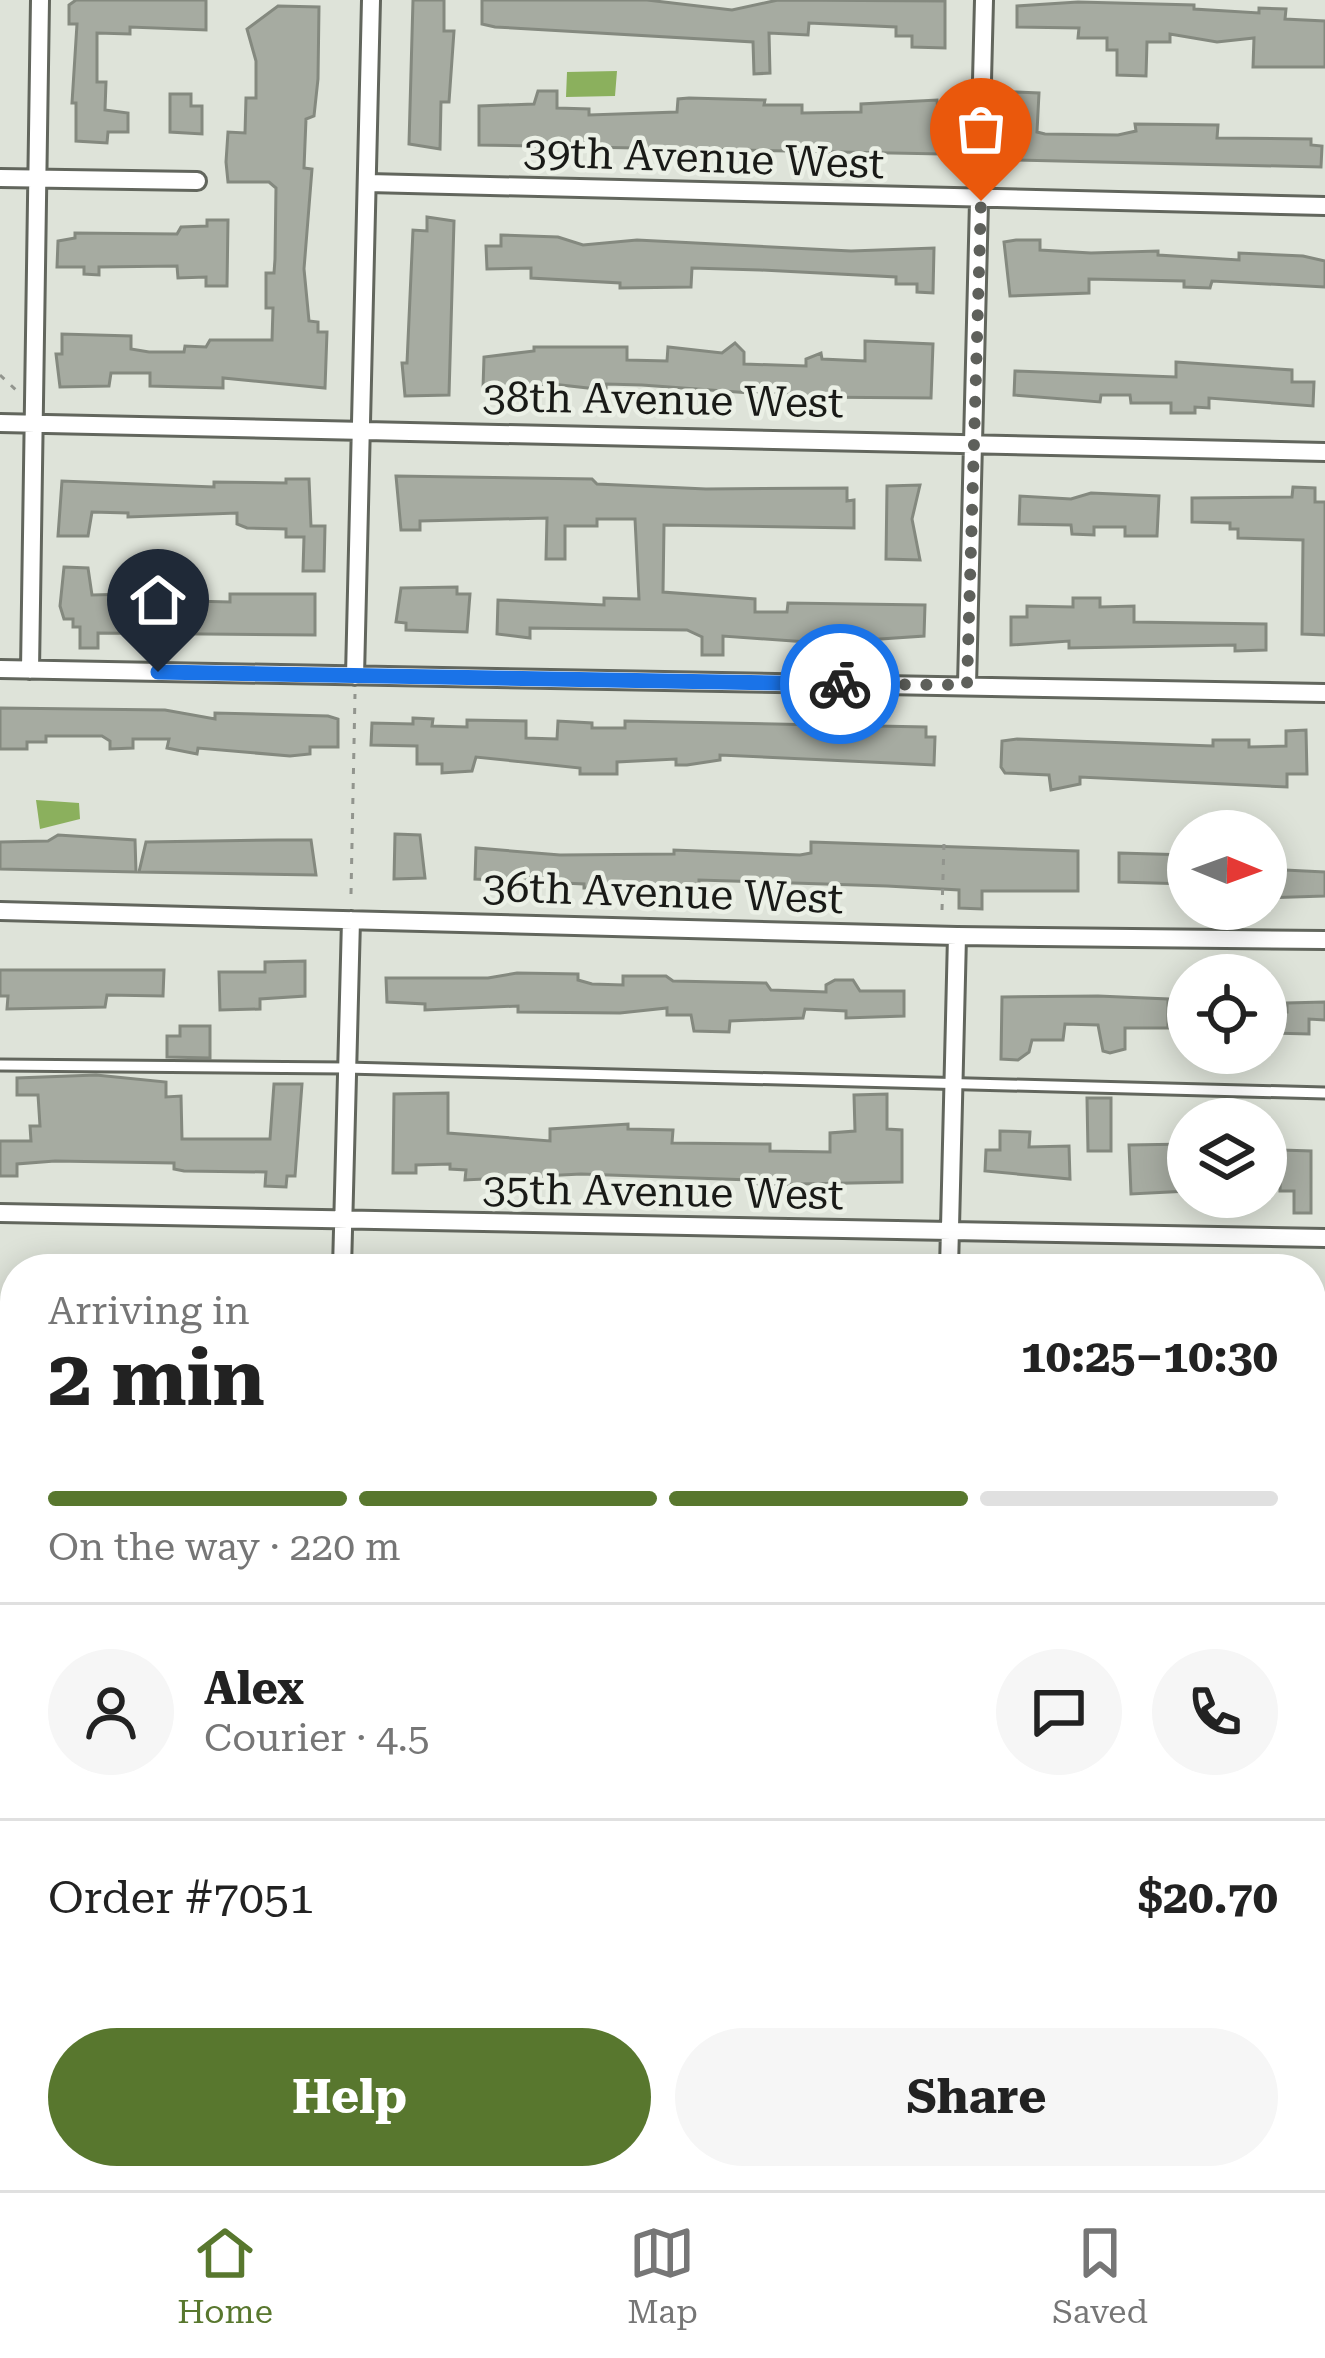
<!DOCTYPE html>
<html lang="en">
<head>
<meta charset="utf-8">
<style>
  body { margin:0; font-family:"Roboto Serif",serif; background:#f6f6f6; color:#222; height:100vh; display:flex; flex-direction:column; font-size:45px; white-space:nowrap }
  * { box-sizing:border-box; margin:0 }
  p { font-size:39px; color:#767676 }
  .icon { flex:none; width:66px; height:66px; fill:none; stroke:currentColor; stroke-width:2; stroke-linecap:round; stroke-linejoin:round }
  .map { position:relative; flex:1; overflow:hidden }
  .drawer { position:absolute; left:0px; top:1254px; width:1326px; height:936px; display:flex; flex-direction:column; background:#fff; border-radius:48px 48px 0 0; box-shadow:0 6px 30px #0003 }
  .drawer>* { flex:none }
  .needle { width:78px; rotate:91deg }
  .tools { position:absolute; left:1167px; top:810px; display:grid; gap:24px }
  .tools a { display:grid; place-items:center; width:120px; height:120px; border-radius:50%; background:#fff; box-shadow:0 6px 30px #0003; font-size:60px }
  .pin { position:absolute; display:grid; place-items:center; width:102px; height:102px; color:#fff; margin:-123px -51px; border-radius:50% 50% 50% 0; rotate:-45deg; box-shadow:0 0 12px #0007 }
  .pin .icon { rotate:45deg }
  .courier { position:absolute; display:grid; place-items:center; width:120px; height:120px; margin:-60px; border:9px solid #1a73e8; border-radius:50%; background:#fff; color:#222; box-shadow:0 3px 15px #0007 }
  .headline em { font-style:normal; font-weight:700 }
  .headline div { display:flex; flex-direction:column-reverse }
  .headline { display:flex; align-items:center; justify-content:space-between; height:204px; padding:0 48px }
  h1 { font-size:78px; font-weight:700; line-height:90px }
  .bar { display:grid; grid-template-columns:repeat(4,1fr); gap:18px 12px; align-content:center; height:144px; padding:0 48px }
  .bar i { height:15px; border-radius:9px; background:#e0e0e0 }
  .bar .current { background:#58772e }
  .bar p { grid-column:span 4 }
  .line { display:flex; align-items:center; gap:30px; padding:0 48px; border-top:3px solid #e0e0e0 }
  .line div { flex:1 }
  .round { display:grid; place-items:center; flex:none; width:126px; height:126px; border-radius:63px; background:#f6f6f6 }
  .primary-button { display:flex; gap:24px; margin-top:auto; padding:24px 48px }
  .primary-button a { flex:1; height:138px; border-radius:72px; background:#58772e; color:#fff; font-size:48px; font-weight:700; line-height:138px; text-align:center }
  .primary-button a+a { background:#f6f6f6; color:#222 }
  .menu { display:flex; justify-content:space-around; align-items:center; height:168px; border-top:3px solid #e0e0e0; background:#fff; font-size:33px; color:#767676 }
  .menu a { display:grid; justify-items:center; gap:6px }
  .menu .current { color:#58772e }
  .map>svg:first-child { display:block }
</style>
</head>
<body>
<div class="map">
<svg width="1325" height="2190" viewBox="0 0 1325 2190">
  <rect width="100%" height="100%" fill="#dee3d9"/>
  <path fill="#8bb05d" d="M617,71L615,96L566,97L567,72Z
    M36,800L79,803L80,819L40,829Z"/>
  <path fill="#a6aba1" stroke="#84897f" stroke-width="3" d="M76,0H206V30L130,27V34L97,33V82H106L105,110L128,113V132H108L107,143L76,141V103H72L77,24H69V5Z
    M413,0H444V31H454L449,102H441L440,149L409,144Z
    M482,0H647L732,10L778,0L945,1V48L912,47V36H896V27L809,23L808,35L769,33L770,73L754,74L753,42L495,27L482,24Z
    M1078,2L1194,5V9L1259,13V8L1286,9L1285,19L1325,21V67H1253L1254,38L1217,42L1170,34V42H1147L1146,76L1117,75V50H1107V38H1078L1079,28L1017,27V6Z
    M278,6L319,7L318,79L314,116L306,119L304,168L312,169L304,269L309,321L318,322V332H327L325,388L223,378V388L150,386V373H111L109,386L60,387L56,354H62V334L131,336V349L149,352H184L185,346L206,347L210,340H272L273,308H266V273H274L275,259L276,188L269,182H228L226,162L228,132L245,133L246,98H256V61L247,29Z
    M538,91H557V108L589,109V115L677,112L678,99L689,98L765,100L764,105H802V113L861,112V104L937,100L942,154L479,145V106L534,104Z
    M1015,92L1039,93L1037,132L1045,134L1118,135L1136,131L1135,124L1218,125L1217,138L1311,139V145L1322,146L1321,167L1012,160Z
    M170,94H191V106H202V134L170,132Z
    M427,217L454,221L449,395L405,396L402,363H407L413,230L427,231Z
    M207,220H228L227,286H206V277L178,278L177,266L99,267V275L84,274V267H57L58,241L75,238V233L177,234L181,227L207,226Z
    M501,235L558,237L583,245L637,240L851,251L934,248L933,293L917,292V284H896V277L760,270L692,268L691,287L620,288V283L531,278V268L487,269L486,246H501Z
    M1016,240H1040V250L1091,253L1158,251V255L1239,260V253L1303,256L1325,261V287L1212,281L1210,288L1184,287V281L1089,279V293L1010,296L1004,242Z
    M865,341L933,344L931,398L805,397L642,385L606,384V390L552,384L483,388L484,357L534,351V347H627V360L667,361L668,347L722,353L735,343L744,352V364L806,366V359L821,353L822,359L865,361Z
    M1176,362L1292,370V382H1314L1313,406L1209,398V408L1195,407V413H1171V403H1131L1130,395H1101L1100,402L1014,395L1015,371L1176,377Z
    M396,476L592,479L597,484L706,489L847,488V501L854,500V528L664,525L663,592L755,599V612H787L788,603L925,605L924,636L821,643L723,636V655H702V637L687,630L530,628V638L497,634L498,600L604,605V598L639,599L635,519H597V526H565V559H546L547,518L420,521V530H401Z
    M286,479H309L311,526H325L324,571H303L304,537H286V529L247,528L237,524V513L128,517V513L92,512L88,536H58L62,481L214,487V482L286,483Z
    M920,485L912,519L920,560L886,559L887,486Z
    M1293,487L1315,488V502H1325V635L1302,634L1303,540L1238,538V529H1230V523L1192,522V498L1292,497Z
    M1091,493L1159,496L1157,536H1125V527H1094V535L1072,534L1071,525L1019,524L1020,496L1071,499Z
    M64,567L88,568L92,595L132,594L133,587L144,586L191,587V601L230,602V594H315V635L98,633V648H80V627H73V619H64L60,606Z
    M457,587V594H470L467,632L406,630V623L396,622L401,588Z
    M1073,598H1100V607L1134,606V622L1266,624V650L1235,651V645L1069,648V641L1011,645V617H1027V606L1073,607Z
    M0,708L165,710L215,719V713L328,716L338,719V747H310V754L290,756L198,748L197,754L167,748L169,739H133V748L110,749V741L102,736H46V742H27V749H0Z
    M413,718L433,719L432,726L467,727V720L526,721V738L557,739L558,721L592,723V728H625V721L926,727V737H935L934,765L720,755V760L687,765H676V759L617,762V774H580V768L476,757L472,771L442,773V764H417V746L371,745L372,723L413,724Z
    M1306,730L1307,774H1287V787L1080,777V784L1051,790L1049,775L1005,773L1001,767L1002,741L1017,739L1213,746V740H1249V747L1286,746V731Z
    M395,834L420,835L425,878L394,879Z
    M58,835L135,840L136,872L0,869V842L48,841Z
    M278,840H311L316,875L139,872L146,842Z
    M811,842L1078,851V891H982V909L959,908V890L887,886L699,880V887L584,888V884L475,879L476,848L560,855L674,854V850L800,855L811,853Z
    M1119,853L1188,855V884L1119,882Z
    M1266,869L1325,872V896L1266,898Z
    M305,961V996L260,999V1009L220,1010L219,972H265V962Z
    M0,970H164L163,996L107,995L105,1007L7,1009L8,996H0Z
    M517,973L578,974V980L592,984L623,985V976H666L673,981L766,983L771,990L826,992V985L835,980H853L860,991H904V1016L846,1018V1011L805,1009L803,1018L730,1021L729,1032L694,1031L691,1015H667V1008L620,1013L518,1012V1006L425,1010V1004L387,1002L386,978H488Z
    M1098,996L1168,999V1028H1125V1049L1110,1053L1103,1051L1098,1025L1065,1024L1063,1040H1032L1029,1052L1018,1060L1001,1059L1002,997Z
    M1325,1002V1020L1309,1019V1034L1271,1033L1270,1012H1287V1003Z
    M180,1026H210V1058L167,1057V1036H180Z
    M96,1075L166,1082V1097L181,1096L182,1139H270L274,1084H302L295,1176H287L286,1187L265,1186L266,1172L184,1171L174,1169V1163L55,1161L17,1164V1176H0V1141H31L30,1126H40L38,1095H17V1078Z
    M448,1093V1133L550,1141V1129L628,1124V1129L673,1130L672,1143L770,1144V1151L830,1152V1133L855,1131L854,1095L887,1094V1129L902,1130V1182L750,1185V1180L581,1174L465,1180L466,1170L450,1169V1164L416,1165V1173H393L394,1094Z
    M1087,1098H1111V1151H1088Z
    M1000,1131L1030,1132L1029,1147L1069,1146L1070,1179L985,1171L986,1150H1000Z
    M1188,1144V1191L1131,1194L1129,1145Z
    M1281,1150L1311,1151V1213H1294V1191H1280Z"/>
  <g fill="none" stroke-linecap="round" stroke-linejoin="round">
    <defs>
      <path id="lane" d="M0,1065L346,1068L1325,1093
        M0,1361L15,1362
        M1311,1390H1325
        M0,1691L15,1692
        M1311,1719H1325
        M0,1989H15
        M1311,2016H1325"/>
      <path id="street" d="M0,178L197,181
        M368,183L1325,206
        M0,423L1325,452
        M0,669L1325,693
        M30,670L40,0
        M355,676L371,0
        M967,685L984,0
        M0,911L957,936L1325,940
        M0,1213L1325,1238
        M342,1269L351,920
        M949,1269L957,936
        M0,1842H15
        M1311,1867L1325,1868
        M0,2140L15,2141
        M1311,2163L1325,2164
        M327,2190V2175
        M631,2190L632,2175
        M936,2190L937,2175"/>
      <path id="secondary" d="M0,1527H15
        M1311,1552H1325"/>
    </defs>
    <use href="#lane" stroke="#62665d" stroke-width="15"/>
    <use href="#street" stroke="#62665d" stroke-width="22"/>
    <use href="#secondary" stroke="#62665d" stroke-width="30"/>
    <path stroke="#92958e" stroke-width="3" stroke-dasharray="6 9" stroke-linecap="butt" d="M0,375L16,390
      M351,894L355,694
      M942,910L944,843"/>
    <use href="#lane" stroke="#fff" stroke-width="9"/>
    <use href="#street" stroke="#fff" stroke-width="16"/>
    <use href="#secondary" stroke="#fff" stroke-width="24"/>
  </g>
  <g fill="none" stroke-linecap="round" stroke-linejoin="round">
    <path stroke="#5e605b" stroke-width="12" stroke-dasharray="0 21.6" d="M840,684L967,685L981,201"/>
    <path stroke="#1a73e8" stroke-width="15" d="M158,672L840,684"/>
  </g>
  <g text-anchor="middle" stroke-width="9" stroke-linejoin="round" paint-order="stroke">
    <g font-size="42" fill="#191a17" stroke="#ebf0e6">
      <text transform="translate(704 157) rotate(2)" y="15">39th Avenue West</text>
      <text transform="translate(663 399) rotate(1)" y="15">38th Avenue West</text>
      <text transform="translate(663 892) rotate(2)" y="15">36th Avenue West</text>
      <text transform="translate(663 1191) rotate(1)" y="15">35th Avenue West</text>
    </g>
  </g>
</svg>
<div class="tools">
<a><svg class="needle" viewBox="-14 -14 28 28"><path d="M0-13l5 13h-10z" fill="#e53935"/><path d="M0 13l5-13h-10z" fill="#767676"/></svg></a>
<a><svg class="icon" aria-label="locate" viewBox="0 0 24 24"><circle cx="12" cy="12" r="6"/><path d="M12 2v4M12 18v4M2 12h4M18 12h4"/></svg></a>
<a><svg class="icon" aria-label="layers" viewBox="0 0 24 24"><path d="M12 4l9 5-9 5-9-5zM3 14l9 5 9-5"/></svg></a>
</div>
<div class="pin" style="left:981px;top:201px;background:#ea580c"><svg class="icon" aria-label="bag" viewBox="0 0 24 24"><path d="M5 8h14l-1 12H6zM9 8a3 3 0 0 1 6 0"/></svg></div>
<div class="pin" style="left:158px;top:672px;background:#1f2937"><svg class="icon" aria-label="home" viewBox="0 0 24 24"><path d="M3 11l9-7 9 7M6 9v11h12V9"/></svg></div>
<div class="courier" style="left:840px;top:684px"><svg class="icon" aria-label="bike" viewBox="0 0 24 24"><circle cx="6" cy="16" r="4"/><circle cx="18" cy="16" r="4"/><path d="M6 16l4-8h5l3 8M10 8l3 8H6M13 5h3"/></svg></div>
<section class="drawer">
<div class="headline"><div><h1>2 min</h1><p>Arriving in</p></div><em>10:25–10:30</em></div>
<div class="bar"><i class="current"></i><i class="current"></i><i class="current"></i><i></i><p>On the way · 220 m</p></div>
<div class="line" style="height:216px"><a class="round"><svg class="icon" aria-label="person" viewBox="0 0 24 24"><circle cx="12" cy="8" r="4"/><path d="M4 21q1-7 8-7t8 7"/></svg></a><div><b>Alex</b><p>Courier · 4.5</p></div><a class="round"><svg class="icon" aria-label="chat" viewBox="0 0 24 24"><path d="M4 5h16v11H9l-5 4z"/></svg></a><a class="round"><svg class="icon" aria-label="phone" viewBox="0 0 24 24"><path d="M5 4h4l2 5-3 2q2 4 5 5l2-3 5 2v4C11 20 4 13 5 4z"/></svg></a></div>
<div class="line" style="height:156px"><div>Order #7051</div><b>$20.70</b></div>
<div class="primary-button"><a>Help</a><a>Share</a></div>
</section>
</div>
<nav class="menu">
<a class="current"><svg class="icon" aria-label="home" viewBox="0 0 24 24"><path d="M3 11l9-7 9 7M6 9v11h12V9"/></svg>Home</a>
<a><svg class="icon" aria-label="map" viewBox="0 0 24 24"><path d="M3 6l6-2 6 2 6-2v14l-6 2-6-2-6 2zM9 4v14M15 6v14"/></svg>Map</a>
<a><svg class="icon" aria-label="saved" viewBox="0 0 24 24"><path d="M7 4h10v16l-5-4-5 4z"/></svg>Saved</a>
</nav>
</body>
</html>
